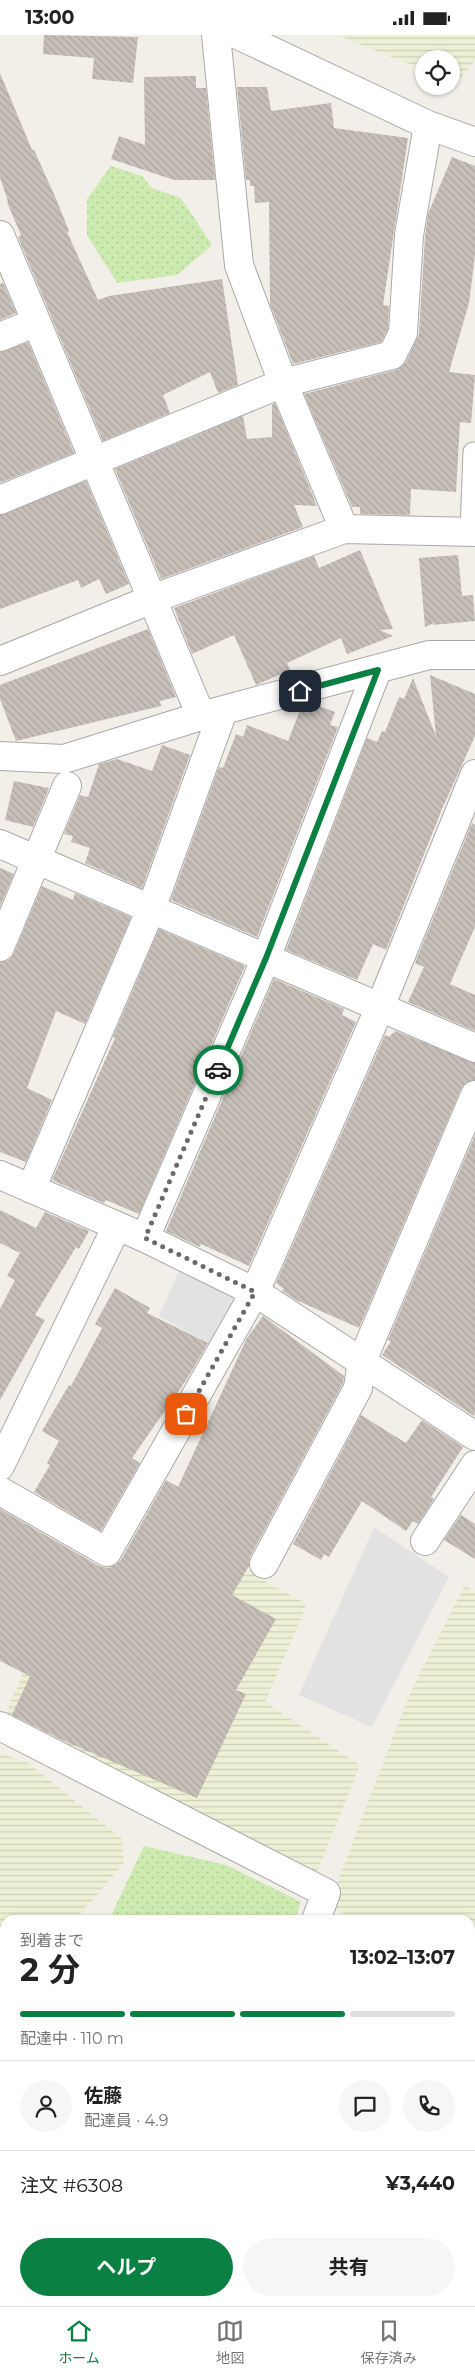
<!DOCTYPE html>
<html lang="ja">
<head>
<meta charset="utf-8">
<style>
  body { margin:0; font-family:Montserrat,"Noto Sans JP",sans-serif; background:#f6f6f6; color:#222; height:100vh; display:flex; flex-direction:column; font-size:19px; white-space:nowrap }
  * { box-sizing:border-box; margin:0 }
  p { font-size:16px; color:#767676 }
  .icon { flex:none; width:28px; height:28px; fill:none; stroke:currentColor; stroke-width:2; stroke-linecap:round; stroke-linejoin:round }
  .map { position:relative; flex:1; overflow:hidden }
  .details { position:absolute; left:0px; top:1880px; width:475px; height:391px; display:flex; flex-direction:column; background:#fff; border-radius:15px 15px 0 0; box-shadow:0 1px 4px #0004 }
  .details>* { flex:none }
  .fabs { position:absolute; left:415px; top:15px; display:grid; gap:10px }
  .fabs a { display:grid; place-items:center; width:45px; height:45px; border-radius:50%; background:#fff; box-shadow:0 1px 4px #0004; font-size:25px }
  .pin { position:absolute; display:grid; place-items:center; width:42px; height:42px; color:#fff; margin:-21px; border-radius:10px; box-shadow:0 2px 8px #0006 }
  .courier { position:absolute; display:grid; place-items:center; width:50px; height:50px; margin:-25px; border:4px solid #0b8043; border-radius:50%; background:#fff; color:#222; box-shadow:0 1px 6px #0007 }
  .head em { font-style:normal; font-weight:700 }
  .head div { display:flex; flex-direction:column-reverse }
  .head { display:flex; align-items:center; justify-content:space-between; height:85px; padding:0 20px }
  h1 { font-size:32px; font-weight:700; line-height:38px }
  .bar { display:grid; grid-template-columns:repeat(4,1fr); gap:8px 5px; align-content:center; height:60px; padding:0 20px }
  .bar i { height:6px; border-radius:4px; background:#e0e0e0 }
  .bar .selected { background:#0b8043 }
  .bar p { grid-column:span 4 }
  .line { display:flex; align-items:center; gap:12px; padding:0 20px; border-top:1px solid #e0e0e0 }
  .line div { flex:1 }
  .round { display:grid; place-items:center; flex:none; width:52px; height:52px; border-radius:26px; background:#f6f6f6 }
  .action { display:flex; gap:10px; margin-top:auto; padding:10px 20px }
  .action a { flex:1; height:58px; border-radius:30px; background:#0b8043; color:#fff; font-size:20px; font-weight:700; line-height:58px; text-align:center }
  .action a+a { background:#f6f6f6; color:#222 }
  .status { display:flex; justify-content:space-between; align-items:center; height:35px; padding:0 25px; background:#fff; direction:ltr }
  .status svg { height:14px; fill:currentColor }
  .tabs { display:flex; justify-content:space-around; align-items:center; height:70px; border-top:1px solid #e0e0e0; background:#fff; font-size:14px; color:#767676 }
  .tabs a { display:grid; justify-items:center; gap:2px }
  .tabs .selected { color:#0b8043 }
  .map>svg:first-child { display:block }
</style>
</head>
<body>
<div class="status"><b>13:00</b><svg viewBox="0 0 49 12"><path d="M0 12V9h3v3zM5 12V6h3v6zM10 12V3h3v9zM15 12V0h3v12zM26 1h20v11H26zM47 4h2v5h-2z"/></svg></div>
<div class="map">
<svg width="475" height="2271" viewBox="0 0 475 2271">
  <defs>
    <pattern id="farmland-rules" width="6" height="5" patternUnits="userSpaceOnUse" patternTransform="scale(1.25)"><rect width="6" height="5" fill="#eef0d5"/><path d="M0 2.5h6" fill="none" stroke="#ccceb7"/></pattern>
    <pattern id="grass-dots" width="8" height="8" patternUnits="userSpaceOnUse" patternTransform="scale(1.25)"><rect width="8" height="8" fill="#cdebb0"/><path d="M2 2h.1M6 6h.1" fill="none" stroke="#b0c997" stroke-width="1.8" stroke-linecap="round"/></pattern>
    <pattern id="building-back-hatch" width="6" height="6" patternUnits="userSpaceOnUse" patternTransform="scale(1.25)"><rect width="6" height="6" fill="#c7bfb8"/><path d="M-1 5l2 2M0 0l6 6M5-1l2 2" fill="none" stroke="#aba49e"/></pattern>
  </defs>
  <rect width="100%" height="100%" fill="#f2efe9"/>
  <path fill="#ffffe5" d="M470,2247L475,2248V2271H412L414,2266H470Z"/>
  <path fill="url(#farmland-rules)" d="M337,0H475V25L456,49L451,47V24H424V35Z
    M200,1511L307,1569L265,1667L360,1730L317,1837L185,1777L5,1680L53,1569Z
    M465,1550L475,1557V2220L470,2218V1885H359L328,1872L410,1658Z
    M0,1718L28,1728L122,1804L124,1828L75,1885H5V2080L0,2079Z"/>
  <path fill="url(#grass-dots)" d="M111,131L142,141L152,153L181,163L212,210L177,240L117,248L87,200V164Z
    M144,1811L226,1830L301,1867L295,1885H109Z
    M154,2266H379L378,2271H159Z"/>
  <path fill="#e2e2e2" d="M179,1236L232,1259L234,1265L210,1309L159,1281Z
    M374,1492L449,1542L372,1692L299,1660Z"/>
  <path fill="url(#building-back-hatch)" d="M44,0L138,2L133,48L92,44L94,23L43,19Z
    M0,38L32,115H34L57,166L69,196L67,197L98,265L109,261L222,244L238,350L218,358L210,337L163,360L170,378L103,406L18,202L21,200L7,167L8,166L0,143Z
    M196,41V53H206L215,145H174L111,124L119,101L145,110L144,42Z
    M237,52H267L271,76L331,68L334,93L408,103L383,270L389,271L388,294L381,307L293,329L270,269L269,167L255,168L254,151H250V145H246Z
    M452,122L475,131V220L469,268L449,337L475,340L471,388L460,387L456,457L411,454L410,480L360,479V472H352L304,359L396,335L406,327L419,299L425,202L428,179Z
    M3,248L16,278L0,285V249Z
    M28,307L74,418L0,448V317Z
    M275,368L317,471L294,470L303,492L161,544L115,434L243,381L247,404L272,402V370Z
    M86,446L129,549L106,559L99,544L81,553L78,545L0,574V480Z
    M360,515L393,594L380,595L393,601L347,619L341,603L287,628L290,635L256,650L234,600L192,619L174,573L314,521L319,533Z
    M458,520L462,561L473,560L475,586L433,590L434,588L425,592L419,523Z
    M148,594L176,662L160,666L161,671L16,706L0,664V650Z
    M430,640L475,659V701L442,774L386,915L373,909L357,945L286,915L367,703L377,707L382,696L385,697L399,662L404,664L413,643L436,701Z
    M311,668L335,677L330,690L338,692L257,902L171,865L219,732L223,733L236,699L243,702L247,690L288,706L302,670Z
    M162,710L190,720L142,853L85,828L90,813L71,807L73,801L64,799L80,760L88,762L99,729L117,724L152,736Z
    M14,746L49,753L33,792L5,785Z
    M472,788L475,790V892L450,949L475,960V996L408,967L424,932L415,928Z
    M0,833L14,839L0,871Z
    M42,851L73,865L75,858L131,882L85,989L56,976L27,1053L52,1065L26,1127L0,1117V927L9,925L14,918Z
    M159,894L245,931L139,1179L106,1165L104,1168L52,1145L115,1003L113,1002Z
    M274,944L344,974L342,980L356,987L249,1231L201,1209L200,1212L166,1196Z
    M395,996L475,1028V1045L466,1047L461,1054L359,1293L296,1265L282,1256L284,1254L276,1248L385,1000L389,1002Z
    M475,1100V1377L474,1381L382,1320L391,1306L388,1305Z
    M0,1175L36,1193L45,1177L89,1196L79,1214L76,1212L35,1280L45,1285L0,1365V1274L15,1245L7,1241L20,1218L0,1208Z
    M115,1253L150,1273L147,1278L208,1308L187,1344L132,1423L140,1428L101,1496L34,1457L50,1430L47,1428L59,1406L42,1396L69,1350L71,1351L102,1293L95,1289Z
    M263,1281L344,1341L343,1348L250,1522L249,1531L232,1560L276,1584L236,1655L246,1659L197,1763L62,1705L12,1680L30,1641L0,1626V1474L99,1531L108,1533L115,1530L121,1525L166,1445L178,1452L247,1303Z
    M361,1380L406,1408L422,1385L463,1412L431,1462L434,1464L418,1489L413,1486L406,1496L362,1466L329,1522L324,1519L321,1525L293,1509Z
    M461,1480L475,1489V1524L444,1505Z"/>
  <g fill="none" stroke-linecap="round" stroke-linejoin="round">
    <defs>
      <path id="service" d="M470,497L473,417
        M0,2155V2161"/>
      <path id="minor" d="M216,0L239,230L283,348L344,494
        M238,0L428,90L475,107
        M0,200L201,681
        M0,302L36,287
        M0,465L283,348L392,320L403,298L409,200L428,90
        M0,626L152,564L344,494L475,497
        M0,721L64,724L201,681L429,620H475
        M0,809L475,1013
        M0,912L67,751
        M0,1140L145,1203L255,1257L475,1401
        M31,1154L151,874L223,676
        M145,1203L266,923L377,635
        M0,1431L117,1191
        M0,1456L107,1517L255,1257L380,972L475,739
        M425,1506L475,1430
        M264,1529L358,1353L362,1326L475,1060
        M0,1691L326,1858L316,1885
        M470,2233L475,2235
        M398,2271L400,2266"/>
    </defs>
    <use href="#service" stroke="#a9a9a9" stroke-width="21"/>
    <use href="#minor" stroke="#a9a9a9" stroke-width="30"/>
    <use href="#service" stroke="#fff" stroke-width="19"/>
    <use href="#minor" stroke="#fff" stroke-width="28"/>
  </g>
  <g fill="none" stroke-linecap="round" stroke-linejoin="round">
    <path stroke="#6b6a68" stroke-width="5" stroke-dasharray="0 9" d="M186,1379L255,1257L145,1203L218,1035"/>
    <path stroke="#0b8043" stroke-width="6" d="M218,1035L266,923L378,635L300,656"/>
  </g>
</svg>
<div class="fabs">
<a><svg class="icon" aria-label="locate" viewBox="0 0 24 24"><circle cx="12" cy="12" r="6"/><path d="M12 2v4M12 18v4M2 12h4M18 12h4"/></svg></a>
</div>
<div class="pin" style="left:186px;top:1379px;background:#ea580c"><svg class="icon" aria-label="bag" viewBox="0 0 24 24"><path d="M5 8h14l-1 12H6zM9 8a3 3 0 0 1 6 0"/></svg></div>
<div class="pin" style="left:300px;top:656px;background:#1f2937"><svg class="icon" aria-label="home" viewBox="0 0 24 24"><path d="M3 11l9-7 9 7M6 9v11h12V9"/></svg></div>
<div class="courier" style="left:218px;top:1035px"><svg class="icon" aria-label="car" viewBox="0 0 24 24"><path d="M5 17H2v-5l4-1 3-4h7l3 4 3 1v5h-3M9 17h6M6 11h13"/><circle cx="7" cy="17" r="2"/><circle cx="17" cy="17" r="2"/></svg></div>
<section class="details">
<div class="head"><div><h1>2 分</h1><p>到着まで</p></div><em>13:02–13:07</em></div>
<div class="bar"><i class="selected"></i><i class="selected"></i><i class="selected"></i><i></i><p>配達中 · 110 m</p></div>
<div class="line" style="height:90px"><a class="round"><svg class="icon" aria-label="person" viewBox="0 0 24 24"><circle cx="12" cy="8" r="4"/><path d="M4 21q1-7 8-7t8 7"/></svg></a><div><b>佐藤</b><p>配達員 · 4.9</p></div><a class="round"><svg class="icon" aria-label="chat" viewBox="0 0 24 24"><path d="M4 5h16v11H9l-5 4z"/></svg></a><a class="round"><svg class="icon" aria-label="phone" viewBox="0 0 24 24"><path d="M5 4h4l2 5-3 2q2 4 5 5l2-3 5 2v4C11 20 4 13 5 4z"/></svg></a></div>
<div class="line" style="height:65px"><div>注文 #6308</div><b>¥3,440</b></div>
<div class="action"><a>ヘルプ</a><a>共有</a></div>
</section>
</div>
<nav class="tabs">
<a class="selected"><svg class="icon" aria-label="home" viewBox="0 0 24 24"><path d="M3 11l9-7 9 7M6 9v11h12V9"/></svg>ホーム</a>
<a><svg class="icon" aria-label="map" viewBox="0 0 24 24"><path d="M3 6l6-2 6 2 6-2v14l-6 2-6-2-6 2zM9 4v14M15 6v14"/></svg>地図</a>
<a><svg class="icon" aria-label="saved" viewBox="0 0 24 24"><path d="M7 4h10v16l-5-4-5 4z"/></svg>保存済み</a>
</nav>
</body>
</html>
